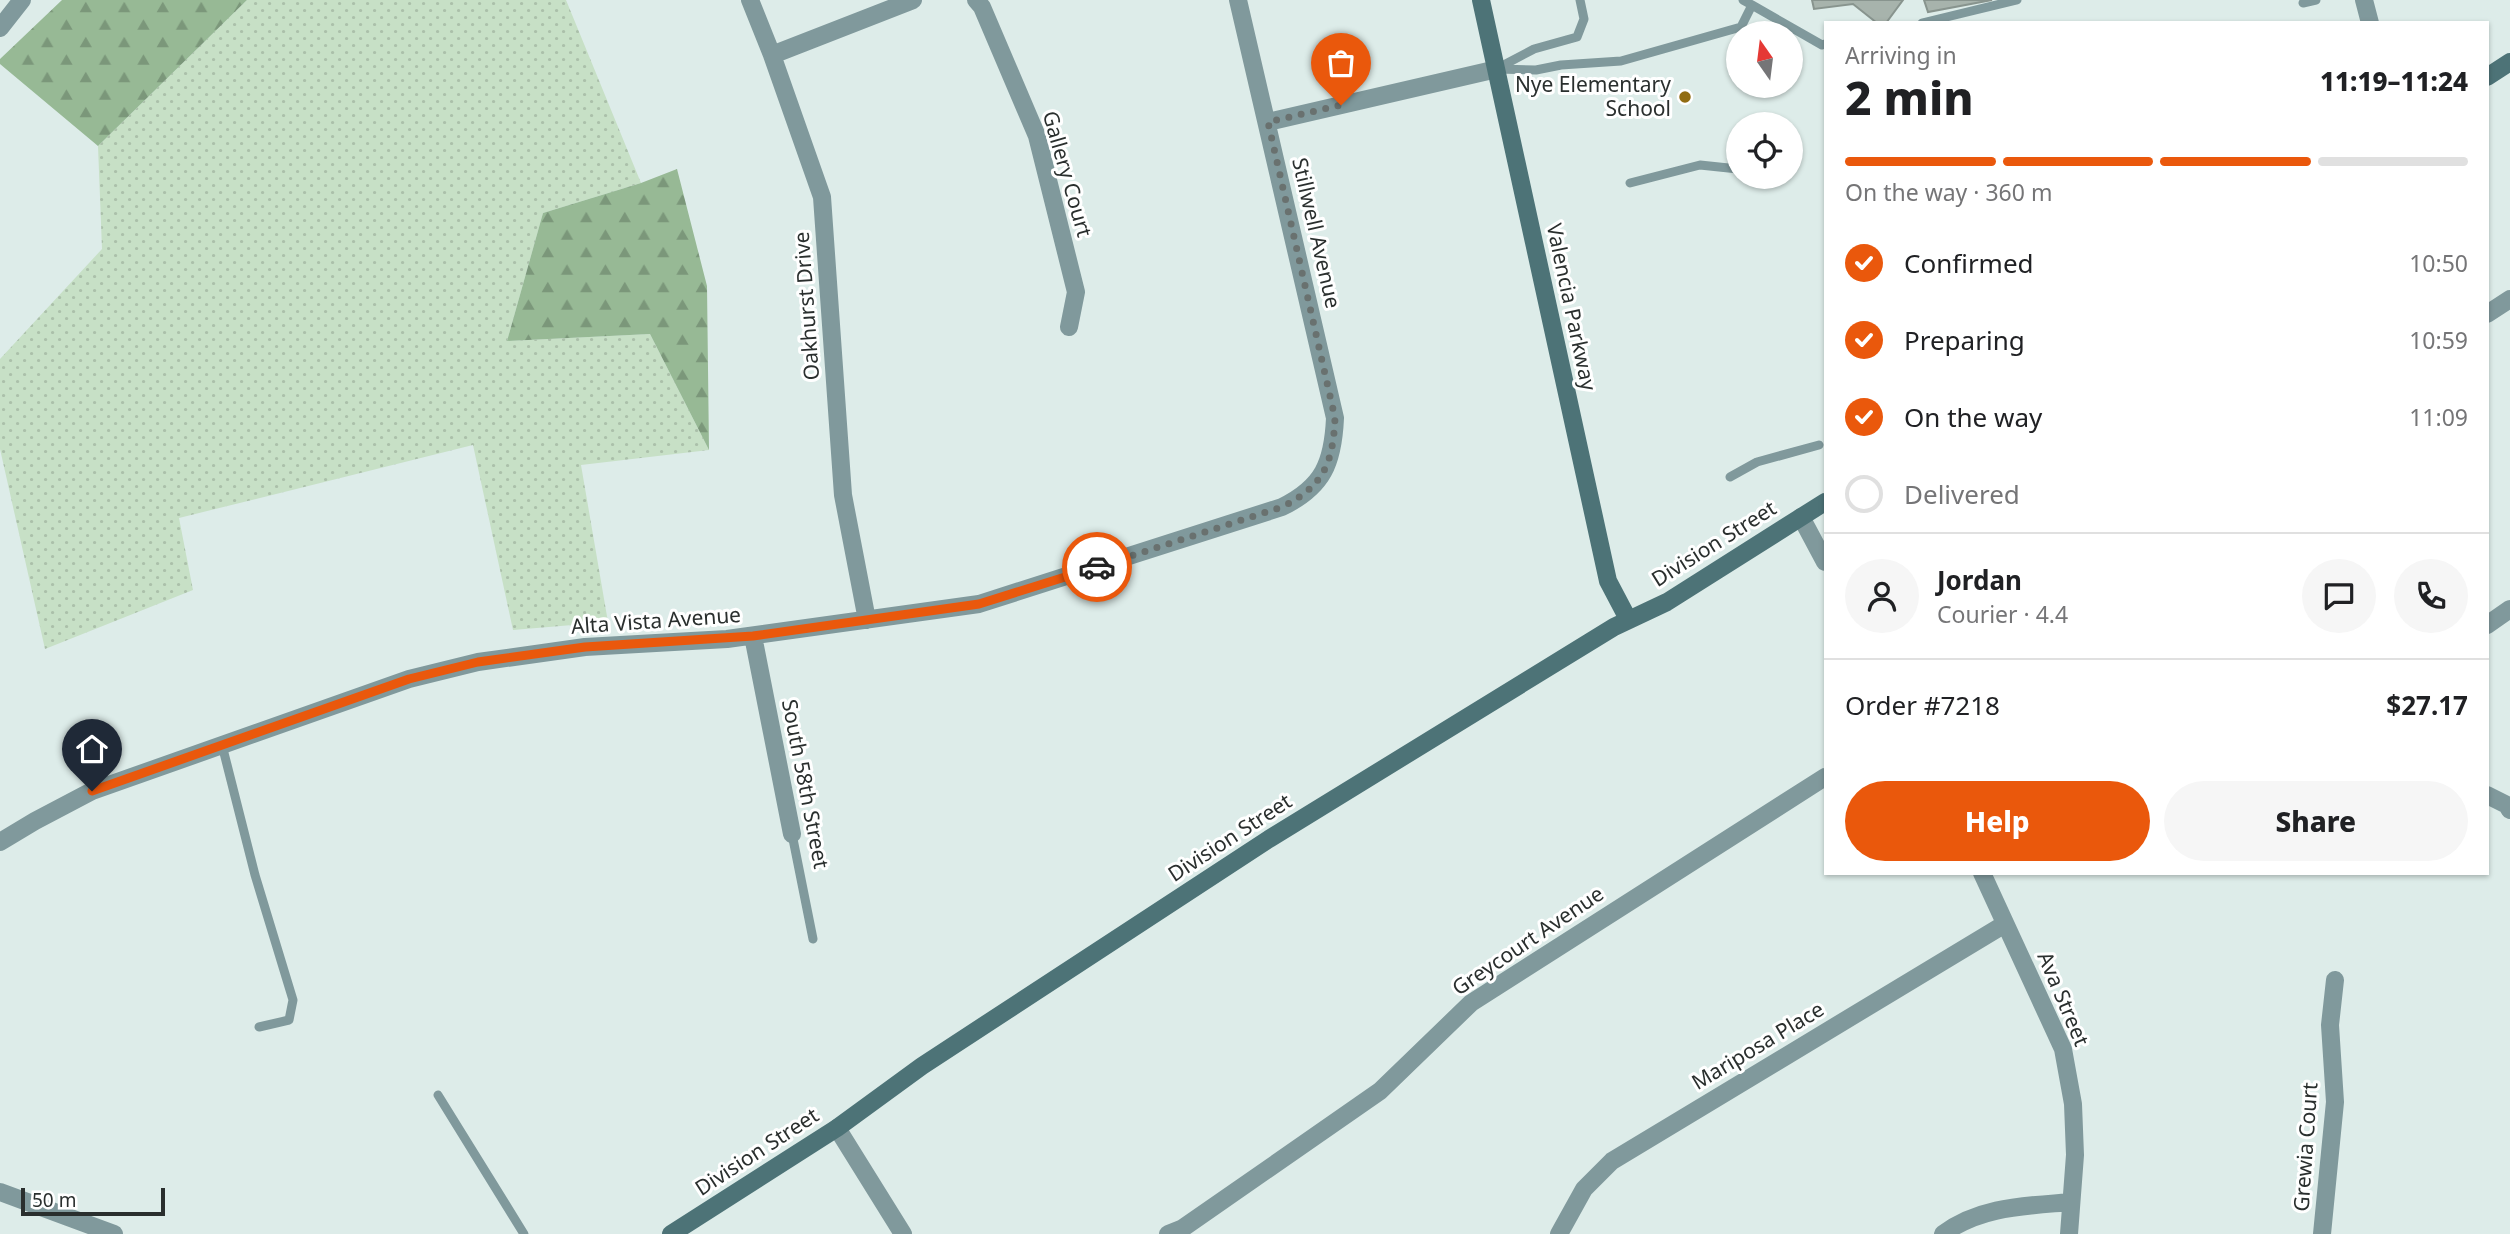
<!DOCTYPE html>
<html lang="en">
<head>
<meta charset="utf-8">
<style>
  body { margin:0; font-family:"Noto Sans",sans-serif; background:#f6f6f6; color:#202124; height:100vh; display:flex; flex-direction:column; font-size:26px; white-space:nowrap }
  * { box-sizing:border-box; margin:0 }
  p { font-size:23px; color:#757577 }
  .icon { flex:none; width:38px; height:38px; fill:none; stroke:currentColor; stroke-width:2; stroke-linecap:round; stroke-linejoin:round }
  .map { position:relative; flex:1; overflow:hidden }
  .details { position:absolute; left:1824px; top:21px; width:665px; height:854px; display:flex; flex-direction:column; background:#fff; border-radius:0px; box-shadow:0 2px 5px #0004 }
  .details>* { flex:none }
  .needle { width:46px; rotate:346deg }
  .fabs { position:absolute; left:1726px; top:21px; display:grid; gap:14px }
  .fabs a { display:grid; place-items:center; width:77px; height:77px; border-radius:50%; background:#fff; box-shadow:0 2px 5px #0004; font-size:35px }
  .scale { position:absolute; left:21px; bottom:18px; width:144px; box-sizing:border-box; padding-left:7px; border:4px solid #2a2f2e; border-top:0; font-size:19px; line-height:24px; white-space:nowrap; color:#2a2f2e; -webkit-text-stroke:5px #fff; paint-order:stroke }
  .pin { position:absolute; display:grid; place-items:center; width:60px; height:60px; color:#fff; margin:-72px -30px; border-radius:50% 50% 50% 0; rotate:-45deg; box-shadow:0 0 7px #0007 }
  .pin .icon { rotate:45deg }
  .courier { position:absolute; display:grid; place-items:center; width:70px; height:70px; margin:-35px; border:5px solid #ea580c; border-radius:50%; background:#fff; color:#222; box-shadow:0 2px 9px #0007 }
  .head em { font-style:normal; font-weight:800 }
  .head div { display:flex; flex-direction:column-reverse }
  .head { display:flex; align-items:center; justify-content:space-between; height:119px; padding:0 21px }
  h1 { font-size:46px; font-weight:800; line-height:52px }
  .bar { display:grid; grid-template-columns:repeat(4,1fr); gap:10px 7px; align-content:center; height:84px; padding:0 21px }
  .bar i { height:9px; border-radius:5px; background:#e0e0e0 }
  .bar .active { background:#ea580c }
  .bar p { grid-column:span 4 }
  .line { display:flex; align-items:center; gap:18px; padding:0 21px; border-top:2px solid #e0e0e0 }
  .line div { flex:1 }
  .round { display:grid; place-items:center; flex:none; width:74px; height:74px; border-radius:37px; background:#f6f6f6 }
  ol { padding:0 21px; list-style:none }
  li { display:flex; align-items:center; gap:21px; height:77px }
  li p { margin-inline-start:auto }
  li .icon { padding:7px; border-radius:50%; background:#ea580c; color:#fff; stroke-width:4 }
  li:last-child { color:#757577 }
  li i { width:38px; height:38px; border:4px solid #e0e0e0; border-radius:50% }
  .action { display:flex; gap:14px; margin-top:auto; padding:14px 21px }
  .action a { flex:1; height:80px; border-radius:42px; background:#ea580c; color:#fff; font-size:28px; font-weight:800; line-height:80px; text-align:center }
  .action a+a { background:#f6f6f6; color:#202124 }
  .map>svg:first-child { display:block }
</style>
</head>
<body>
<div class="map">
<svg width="2510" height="1234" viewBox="0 0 2510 1234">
  <defs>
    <pattern id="grass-dots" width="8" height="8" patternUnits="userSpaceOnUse" patternTransform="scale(1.75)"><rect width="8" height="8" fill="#c7e0c6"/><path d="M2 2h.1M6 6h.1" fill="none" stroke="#abc0aa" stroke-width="1.8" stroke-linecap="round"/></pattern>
    <pattern id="forest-firs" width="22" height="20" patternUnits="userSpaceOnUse" patternTransform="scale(1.75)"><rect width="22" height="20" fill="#97b995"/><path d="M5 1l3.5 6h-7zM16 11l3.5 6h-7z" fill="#7b977a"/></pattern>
  </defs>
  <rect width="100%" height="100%" fill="#ddece9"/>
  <path fill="url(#grass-dots)" d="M247,0H566L641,183L543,213L507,341L650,334L709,450L581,465L608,622L513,630L473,445L179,518L193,590L45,649L0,449V359L102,249L98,146Z"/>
  <path fill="url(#forest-firs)" d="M62,0H247L98,146L0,64V59Z
    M677,169L707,286L709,450L650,334L507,341L543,213L641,183Z"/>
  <path fill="#a7b3ac" stroke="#88948e" stroke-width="2" d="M1812,0H1903L1886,23H1877L1853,4L1814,9Z
    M1924,0H1992L1928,12Z"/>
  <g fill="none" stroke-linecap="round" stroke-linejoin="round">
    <path stroke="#80999c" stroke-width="9" d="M2303,3L2316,0
      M1752,5L1822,45L1825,44
      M1922,23L2017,0
      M1498,68L1534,49L1577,37L1584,19L1580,0
      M1497,69L1536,70L1561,65L1621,61L1741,27L1752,5L1743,0
      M1630,183L1700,165L1738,169
      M1730,477L1757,462L1819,445
      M222,745L255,875L293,1000L289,1020L259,1027
      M792,834L813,939
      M438,1095L524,1234"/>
    <path stroke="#80999c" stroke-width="18" d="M750,0L772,55L822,197L843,495L867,620
      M976,0L982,7L1037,136L1076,292L1069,327
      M0,28L22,0
      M772,55L913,0
      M1268,122L1497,69
      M2487,314L2510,299
      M1801,517L1825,562
      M2487,625L2510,609
      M753,636L792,834
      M2487,795L2507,805L2510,810
      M0,842L35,821L92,791L409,679L478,662L585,647L727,639L979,604L1282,507C1323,487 1333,463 1335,418L1238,0
      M1982,873L2063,1049L2073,1104L2075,1155L2069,1234
      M837,1128L903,1234
      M0,1192L114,1234
      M1168,1234L1183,1228L1380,1091L1471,1003L1825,777
      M1559,1234L1584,1189L1612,1161L2005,924
      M1943,1234C1981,1206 2026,1206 2071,1202
      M2322,1234L2335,1102L2330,1025L2335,980"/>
    <path stroke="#80999c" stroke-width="18" d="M2364,0L2370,23"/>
    <path stroke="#4d7377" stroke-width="18" d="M1481,0L1608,581L1628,619
      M2487,77L2510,62
      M671,1234L837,1128L922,1066L1269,839L1614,627L1667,602L1825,502"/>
  </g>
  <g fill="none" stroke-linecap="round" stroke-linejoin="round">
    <path stroke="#69716f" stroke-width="7" stroke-dasharray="0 12.6" d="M1097,567L1282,507C1324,486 1333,463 1335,418L1268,122L1341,105"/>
    <path stroke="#ea580c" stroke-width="9" d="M92,791L409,679L478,662L585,647L753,636L979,604L1097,567"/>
  </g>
  <circle fill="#916c12" stroke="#fff" stroke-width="2.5" cx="1685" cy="97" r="7"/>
  <g text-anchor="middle" stroke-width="6" stroke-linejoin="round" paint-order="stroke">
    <g font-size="21" fill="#2a2f2e" stroke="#fff" text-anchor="end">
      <text x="1671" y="92">Nye Elementary<tspan x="1671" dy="24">School</tspan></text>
    </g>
    <g font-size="21" fill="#2a2f2e" stroke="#fff">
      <text transform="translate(1067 174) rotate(74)" y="7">Gallery Court</text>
      <text transform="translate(1316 233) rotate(77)" y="7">Stillwell Avenue</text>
      <text transform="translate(807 306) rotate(-94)" y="7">Oakhurst Drive</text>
      <text transform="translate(1571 307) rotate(78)" y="7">Valencia Parkway</text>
      <text transform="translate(1714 544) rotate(-32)" y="7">Division Street</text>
      <text transform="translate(656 621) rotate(-4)" y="7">Alta Vista Avenue</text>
      <text transform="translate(805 784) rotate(79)" y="7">South 58th Street</text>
      <text transform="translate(1230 838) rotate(-33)" y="7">Division Street</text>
      <text transform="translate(1528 941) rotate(-34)" y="7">Greycourt Avenue</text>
      <text transform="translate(2063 999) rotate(67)" y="7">Ava Street</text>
      <text transform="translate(1758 1046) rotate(-31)" y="7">Mariposa Place</text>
      <text transform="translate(2306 1147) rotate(-86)" y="7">Grewia Court</text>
      <text transform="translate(757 1152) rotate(-33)" y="7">Division Street</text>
    </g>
  </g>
</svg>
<div class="fabs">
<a><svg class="needle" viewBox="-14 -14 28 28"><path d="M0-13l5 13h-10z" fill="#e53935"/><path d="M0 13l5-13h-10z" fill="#757577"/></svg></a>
<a><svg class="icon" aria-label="locate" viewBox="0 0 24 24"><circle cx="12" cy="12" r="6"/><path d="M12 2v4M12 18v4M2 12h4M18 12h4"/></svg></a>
</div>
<div class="scale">50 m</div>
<div class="pin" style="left:1341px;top:105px;background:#ea580c"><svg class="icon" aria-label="bag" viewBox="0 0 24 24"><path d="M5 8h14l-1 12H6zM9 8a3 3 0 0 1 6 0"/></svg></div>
<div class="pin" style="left:92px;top:791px;background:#1f2937"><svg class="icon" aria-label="home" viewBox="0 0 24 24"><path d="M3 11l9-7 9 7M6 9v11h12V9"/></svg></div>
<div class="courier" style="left:1097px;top:567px"><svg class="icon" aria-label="car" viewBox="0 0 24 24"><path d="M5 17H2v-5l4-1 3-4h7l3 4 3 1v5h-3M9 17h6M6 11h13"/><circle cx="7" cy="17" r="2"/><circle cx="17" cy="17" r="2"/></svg></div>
<section class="details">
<div class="head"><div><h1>2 min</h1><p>Arriving in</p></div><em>11:19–11:24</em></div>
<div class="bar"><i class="active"></i><i class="active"></i><i class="active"></i><i></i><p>On the way · 360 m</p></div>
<ol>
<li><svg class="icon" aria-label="check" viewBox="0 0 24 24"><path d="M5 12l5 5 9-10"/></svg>Confirmed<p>10:50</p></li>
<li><svg class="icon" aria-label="check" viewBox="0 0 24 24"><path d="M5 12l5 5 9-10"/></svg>Preparing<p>10:59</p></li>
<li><svg class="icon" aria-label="check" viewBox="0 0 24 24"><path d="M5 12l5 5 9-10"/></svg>On the way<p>11:09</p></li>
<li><i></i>Delivered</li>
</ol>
<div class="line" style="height:126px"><a class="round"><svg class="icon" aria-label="person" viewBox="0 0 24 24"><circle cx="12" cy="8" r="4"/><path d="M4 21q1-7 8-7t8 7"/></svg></a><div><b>Jordan</b><p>Courier · 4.4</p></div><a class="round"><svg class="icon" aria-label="chat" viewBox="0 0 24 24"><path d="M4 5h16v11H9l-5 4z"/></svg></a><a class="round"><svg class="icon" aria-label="phone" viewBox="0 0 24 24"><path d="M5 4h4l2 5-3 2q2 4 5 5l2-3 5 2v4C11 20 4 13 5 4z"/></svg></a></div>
<div class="line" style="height:91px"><div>Order #7218</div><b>$27.17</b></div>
<div class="action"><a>Help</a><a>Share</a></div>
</section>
</div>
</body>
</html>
